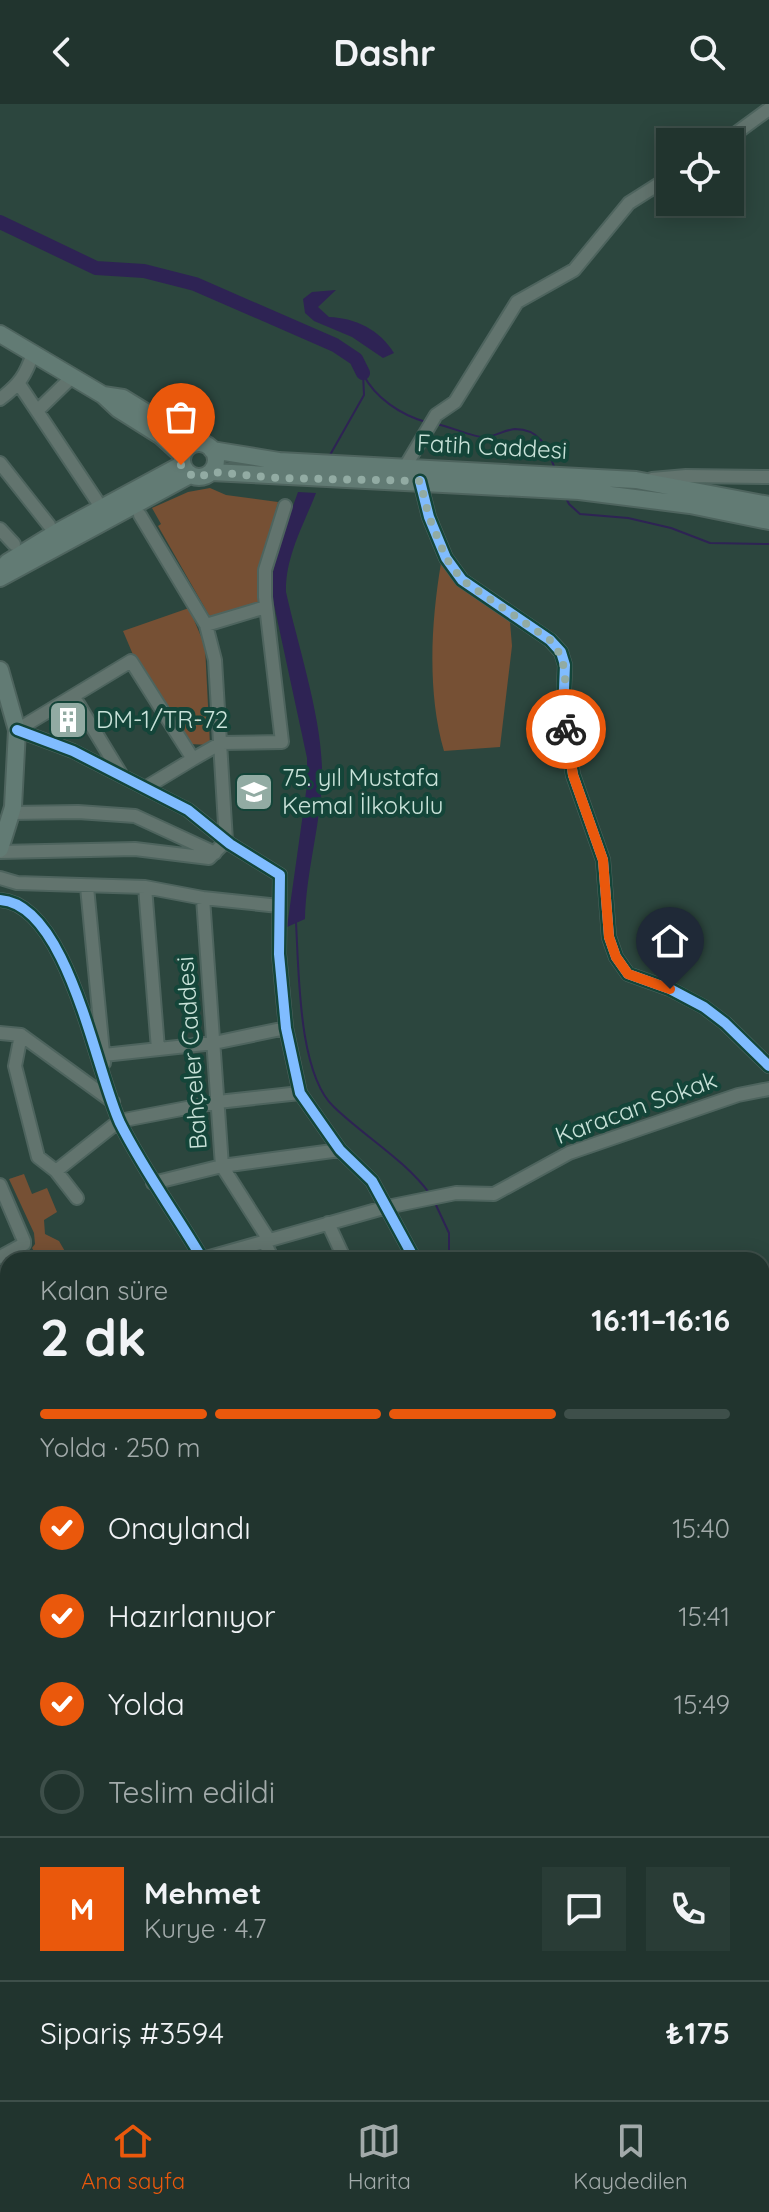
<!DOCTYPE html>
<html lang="tr">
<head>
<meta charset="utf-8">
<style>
  body { margin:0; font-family:Quicksand,sans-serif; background:#293c36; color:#f1f3f6; height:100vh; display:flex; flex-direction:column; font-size:30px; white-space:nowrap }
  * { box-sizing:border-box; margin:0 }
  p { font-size:26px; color:#a2aaaa }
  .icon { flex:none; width:44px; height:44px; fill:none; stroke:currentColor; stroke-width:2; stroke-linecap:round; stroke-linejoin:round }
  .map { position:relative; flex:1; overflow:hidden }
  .panel { position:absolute; left:0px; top:1148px; width:770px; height:848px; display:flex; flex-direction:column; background:#21342e; border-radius:24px 24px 0 0; box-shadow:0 4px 20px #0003,0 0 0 2px #3e4f4a }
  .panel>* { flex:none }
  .buttons { position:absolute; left:656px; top:24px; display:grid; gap:16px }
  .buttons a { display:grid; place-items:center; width:88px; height:88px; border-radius:0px; background:#21342e; box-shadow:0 4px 20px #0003,0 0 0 2px #3e4f4a; font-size:40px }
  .pin { position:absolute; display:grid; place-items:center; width:68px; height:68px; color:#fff; margin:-82px -34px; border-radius:50% 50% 50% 0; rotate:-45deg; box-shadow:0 0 8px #0007 }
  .pin .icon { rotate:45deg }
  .courier { position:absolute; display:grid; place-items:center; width:80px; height:80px; margin:-40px; border:6px solid #ea580c; border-radius:50%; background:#fff; color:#222; box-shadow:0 2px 10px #0007 }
  .summary em { font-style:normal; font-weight:700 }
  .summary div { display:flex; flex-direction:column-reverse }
  .summary { display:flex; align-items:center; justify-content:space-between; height:136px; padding:0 40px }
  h1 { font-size:52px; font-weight:700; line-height:60px }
  .bar { display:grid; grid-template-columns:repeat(4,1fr); gap:12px 8px; align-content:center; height:96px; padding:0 40px }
  .bar i { height:10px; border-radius:6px; background:#3e4f4a }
  .bar .selected { background:#ea580c }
  .bar p { grid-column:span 4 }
  .line { display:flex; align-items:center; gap:20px; padding:0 40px; border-top:2px solid #3e4f4a }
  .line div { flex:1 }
  .round { display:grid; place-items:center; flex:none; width:84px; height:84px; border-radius:0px; background:#293c36 }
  ol { padding:0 40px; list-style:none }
  li { display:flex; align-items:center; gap:24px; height:88px }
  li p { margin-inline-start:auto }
  li .icon { padding:8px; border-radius:50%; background:#ea580c; color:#fff; stroke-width:4 }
  li:last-child { color:#a2aaaa }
  li i { width:44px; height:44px; border:4px solid #3e4f4a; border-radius:50% }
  header { display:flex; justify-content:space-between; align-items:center; height:104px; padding:0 40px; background:#21342e; font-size:36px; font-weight:700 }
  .dock { display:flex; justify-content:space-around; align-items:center; height:112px; border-top:2px solid #3e4f4a; background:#21342e; font-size:22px; color:#a2aaaa }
  .dock a { display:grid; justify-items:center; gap:4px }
  .dock .selected { color:#ea580c }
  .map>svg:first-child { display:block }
</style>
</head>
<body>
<header><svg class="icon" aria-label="back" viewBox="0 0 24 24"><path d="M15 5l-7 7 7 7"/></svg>Dashr<svg class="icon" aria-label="search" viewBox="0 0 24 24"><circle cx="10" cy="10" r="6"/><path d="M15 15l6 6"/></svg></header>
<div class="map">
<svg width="769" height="1996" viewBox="0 0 769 1996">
  <rect width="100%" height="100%" fill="#2c463e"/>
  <path fill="#765034" d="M210,384L226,391L278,398L259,470L261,498L210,513L158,422L161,420L152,404L188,388Z
    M441,459L510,518L512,542L500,643L444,647C427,588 431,519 441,459Z
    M189,504L205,542L210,641L190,640L134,553L123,527Z
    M24,1070L32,1090L47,1084L57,1108L44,1116L45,1130L59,1137L70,1156H39L32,1144L35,1140L34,1129L9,1075Z"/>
  <path fill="#2e2354" d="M336,186L318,203L329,213C356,214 380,226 394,249L383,254L352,233L314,217L305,209L303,195L312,188Z
    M298,388L316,389C304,420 285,453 286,488C298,542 322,614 322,668C322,717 306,766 305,815L287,823L307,681V654L270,482L279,441Z"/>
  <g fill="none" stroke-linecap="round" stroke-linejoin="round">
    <path stroke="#2e2354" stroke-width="2" d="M363,270C375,294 401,311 426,318
      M436,320C449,322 475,334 484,333C494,333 504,326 515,325C541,325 547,344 555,365
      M330,351L364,291L363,269
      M566,394L569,400L580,410L628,414L671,424L710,439L769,440
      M296,819C299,867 298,970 334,1003C365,1033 404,1055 430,1090
      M435,1099L449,1129V1156
      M762,1860L769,1862
      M625,1996V1988"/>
    <path stroke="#2e2354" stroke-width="14" d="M0,118L96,164L144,167L195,180L335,241L356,255L363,269"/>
    <defs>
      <path id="minor" d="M724,38L769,5
        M19,280L97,397
        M0,295C19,281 26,271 33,249
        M37,307L73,272
        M0,359L49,421
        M405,363L436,311L455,298L517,198L574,166L629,99L670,73
        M652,375L686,372L769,373
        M420,377L429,413L446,454L462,476L550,536L561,548L565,561L563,609L573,671L603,756L609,833L616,853L628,870L670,885L704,903L725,919L769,962
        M0,425L14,440
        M206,521L266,503
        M74,593L122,672
        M17,626L73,647L188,706L230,740L280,771L279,850L286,924L300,989L340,1046L372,1077L415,1156
        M17,626L131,557L193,655L145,684
        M193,655L221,639L282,638L265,493V466L285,402
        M11,709L78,708L135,712L215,749
        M0,748L135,745L209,754L226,737L215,556L206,521L140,411
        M0,774L17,779L145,783L203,794L279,802
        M87,783L104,959
        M145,783L158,945
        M203,794L222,1062L269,1136
        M0,796C68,800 96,968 120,1019C144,1067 176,1110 203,1156
        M0,929L21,931L113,998
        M21,931L15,962L38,1053L56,1067L77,1094
        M104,951L214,939L286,924
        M56,1067L119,1017L218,998L300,989
        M153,1079L222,1062L340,1046
        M0,1081L24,1137V1140L0,1153
        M328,1119L345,1156
        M264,1137L273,1156
        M199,1156L387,1103L456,1089L494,1090L569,1049L738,991L769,985
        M0,1274L8,1270
        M0,1309L8,1313
        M0,1352L8,1356
        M0,1427L8,1425
        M0,1496L8,1494
        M0,1542L8,1539
        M0,1587L8,1584
        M0,1632L8,1657
        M762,1686L769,1674
        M0,1727L8,1725
        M762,1769L769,1770
        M762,1798L769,1805
        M0,1857L7,1858L8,1855
        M0,1924L8,1920
        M43,1988L47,1996
        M151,1988L156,1996
        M207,1988L212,1996
        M246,1988L251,1996
        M311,1988L316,1996
        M574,1988V1996
        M176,1996L184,1988
        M337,1996L343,1988
        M441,1996L447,1988
        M489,1996L490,1988"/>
      <path id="major" d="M0,230L103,291L118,305L161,332L182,351
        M103,291L123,294L196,339
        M182 356a17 17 0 1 1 34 0a17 17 0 1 1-34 0Z
        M212,346L279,357L636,376L769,401
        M211,368L579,387L690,401L769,417
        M0,466L8,458L57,428L181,361
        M0,474L190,371
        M0,566L17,626L13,703L0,745"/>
    </defs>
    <use href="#minor" stroke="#4e645e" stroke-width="16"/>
    <use href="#major" stroke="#4e645e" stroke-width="20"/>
    <use href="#minor" stroke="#62746e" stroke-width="12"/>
    <use href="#major" stroke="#627b74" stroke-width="16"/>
    <defs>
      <path id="cycleway" d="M420,377L429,413L446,454L462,476L550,536L561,548L565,561L563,609L573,671L603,756L609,833L616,853L628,870L670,885L704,903L725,919L769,962
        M17,626L73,647L188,706L230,740L280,771L279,850L286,924L300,989L340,1046L372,1077L415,1156
        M0,796C68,800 96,968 120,1019C144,1067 176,1110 203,1156"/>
    </defs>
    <use href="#cycleway" stroke="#144539" stroke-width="15"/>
    <use href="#cycleway" stroke="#80bcff" stroke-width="10"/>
  </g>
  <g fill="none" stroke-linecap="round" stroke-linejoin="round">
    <path stroke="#92aba3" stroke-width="8" stroke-dasharray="0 14.4" d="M181,361L187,369L198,374L211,368L279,374L420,377L429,413L446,454L462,476L550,536C574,562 561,592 566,625"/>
    <path stroke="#ea580c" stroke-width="10" d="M566,625L573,671L603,756L609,833L616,853L628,870L670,885"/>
  </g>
  <defs>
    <symbol id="building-square" viewBox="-11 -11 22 22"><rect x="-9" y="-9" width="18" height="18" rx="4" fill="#92aba3" stroke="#144539"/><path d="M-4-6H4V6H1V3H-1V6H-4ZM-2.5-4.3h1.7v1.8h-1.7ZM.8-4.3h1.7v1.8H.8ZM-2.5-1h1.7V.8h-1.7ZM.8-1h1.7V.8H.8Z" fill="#fff"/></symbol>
    <symbol id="school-square" viewBox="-11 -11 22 22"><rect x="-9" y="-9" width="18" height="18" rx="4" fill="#92aba3" stroke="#144539"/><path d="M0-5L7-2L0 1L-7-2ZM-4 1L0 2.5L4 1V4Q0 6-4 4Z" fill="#fff"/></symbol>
  </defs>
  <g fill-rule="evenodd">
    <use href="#building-square" x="46" y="594" width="44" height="44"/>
    <use href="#school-square" x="232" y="666" width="44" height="44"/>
  </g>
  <g text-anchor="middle" stroke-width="8" stroke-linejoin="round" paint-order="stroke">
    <g font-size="24" fill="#c9e2d9" stroke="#144539">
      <text transform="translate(492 343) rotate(3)" y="8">Fatih Caddesi</text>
      <text transform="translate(192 949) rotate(-94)" y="8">Bahçeler Caddesi</text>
      <text transform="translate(636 1004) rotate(-20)" y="8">Karacan Sokak</text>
    </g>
    <g font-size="24" fill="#c9e2d9" stroke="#144539" text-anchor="start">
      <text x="96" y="624">DM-1/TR-72</text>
      <text x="282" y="682">75. yıl Mustafa<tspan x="282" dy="28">Kemal İlkokulu</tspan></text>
    </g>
  </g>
</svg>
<div class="buttons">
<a><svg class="icon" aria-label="locate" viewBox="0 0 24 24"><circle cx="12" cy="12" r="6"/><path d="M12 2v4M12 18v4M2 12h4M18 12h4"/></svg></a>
</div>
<div class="pin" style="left:181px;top:361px;background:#ea580c"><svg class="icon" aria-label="bag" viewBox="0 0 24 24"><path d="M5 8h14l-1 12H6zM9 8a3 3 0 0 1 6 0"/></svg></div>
<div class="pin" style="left:670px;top:885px;background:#1f2937"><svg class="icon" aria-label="home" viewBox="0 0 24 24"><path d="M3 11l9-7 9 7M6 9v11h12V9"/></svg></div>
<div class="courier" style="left:566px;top:625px"><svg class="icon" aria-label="bike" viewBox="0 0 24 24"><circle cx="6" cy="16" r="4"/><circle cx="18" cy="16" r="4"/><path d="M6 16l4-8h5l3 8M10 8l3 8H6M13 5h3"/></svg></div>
<section class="panel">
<div class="summary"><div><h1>2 dk</h1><p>Kalan süre</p></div><em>16:11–16:16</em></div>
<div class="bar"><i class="selected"></i><i class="selected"></i><i class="selected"></i><i></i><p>Yolda · 250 m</p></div>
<ol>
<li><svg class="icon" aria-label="check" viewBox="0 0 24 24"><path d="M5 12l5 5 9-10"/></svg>Onaylandı<p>15:40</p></li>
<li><svg class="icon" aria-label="check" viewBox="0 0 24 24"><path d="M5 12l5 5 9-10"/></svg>Hazırlanıyor<p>15:41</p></li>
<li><svg class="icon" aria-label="check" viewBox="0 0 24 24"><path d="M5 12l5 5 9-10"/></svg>Yolda<p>15:49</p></li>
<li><i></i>Teslim edildi</li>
</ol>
<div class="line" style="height:144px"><b class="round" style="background:#ea580c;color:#fff">M</b><div><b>Mehmet</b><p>Kurye · 4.7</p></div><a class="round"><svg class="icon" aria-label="chat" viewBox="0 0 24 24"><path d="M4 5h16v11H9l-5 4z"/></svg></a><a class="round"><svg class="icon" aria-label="phone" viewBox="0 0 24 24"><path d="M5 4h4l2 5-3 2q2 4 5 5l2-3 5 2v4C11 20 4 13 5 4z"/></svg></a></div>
<div class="line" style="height:104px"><div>Sipariş #3594</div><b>₺175</b></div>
</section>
</div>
<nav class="dock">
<a class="selected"><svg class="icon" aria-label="home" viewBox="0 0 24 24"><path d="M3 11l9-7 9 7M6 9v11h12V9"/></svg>Ana sayfa</a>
<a><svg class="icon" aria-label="map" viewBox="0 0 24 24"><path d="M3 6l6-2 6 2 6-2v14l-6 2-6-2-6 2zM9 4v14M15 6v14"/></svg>Harita</a>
<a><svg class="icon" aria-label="saved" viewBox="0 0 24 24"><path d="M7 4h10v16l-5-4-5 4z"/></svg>Kaydedilen</a>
</nav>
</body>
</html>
